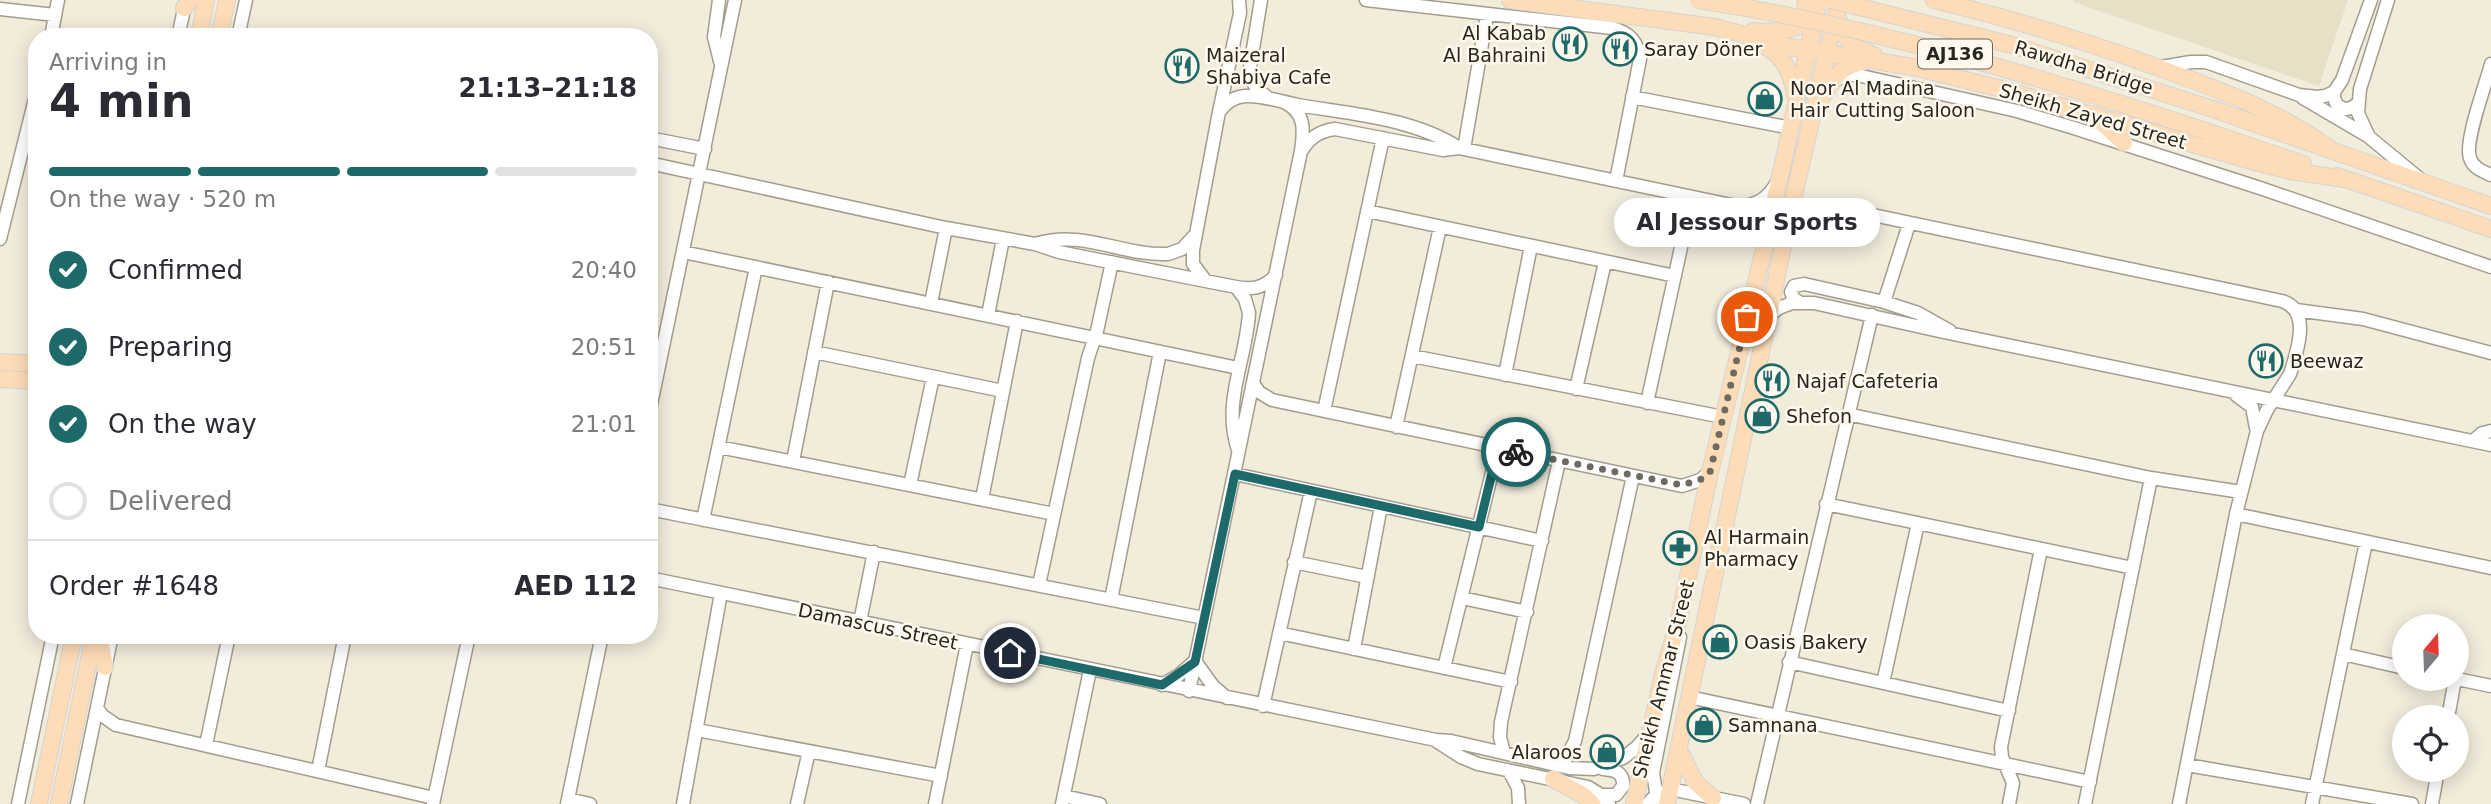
<!DOCTYPE html>
<html lang="en">
<head>
<meta charset="utf-8">
<style>
  body { margin:0; font-family:"DejaVu Sans",sans-serif; background:#f2f2f3; color:#2b2b33; height:100vh; display:flex; flex-direction:column; font-size:26px; white-space:nowrap }
  * { box-sizing:border-box; margin:0 }
  p { font-size:23px; color:#7c7c81 }
  .icon { flex:none; width:38px; height:38px; fill:none; stroke:currentColor; stroke-width:2; stroke-linecap:round; stroke-linejoin:round }
  .map { position:relative; flex:1; overflow:hidden }
  .details { position:absolute; left:28px; top:28px; width:630px; height:616px; display:flex; flex-direction:column; background:#fff; border-radius:28px; box-shadow:0 4px 18px #0003 }
  .details>* { flex:none }
  .needle { width:46px; rotate:19deg }
  .tools { position:absolute; left:2392px; top:614px; display:grid; gap:14px }
  .tools a { display:grid; place-items:center; width:77px; height:77px; border-radius:50%; background:#fff; box-shadow:0 4px 18px #0003; font-size:35px }
  .pin { position:absolute; display:grid; place-items:center; width:60px; height:60px; color:#fff; margin:-30px; border:4px solid #fff; border-radius:50%; box-shadow:0 2px 7px #0007 }
  .courier { position:absolute; display:grid; place-items:center; width:70px; height:70px; margin:-35px; border:5px solid #1e6a6b; border-radius:50%; background:#fff; color:#222; box-shadow:0 2px 9px #0007 }
  .bubble { position:absolute; height:49px; border-radius:24px; background:#fff; box-shadow:0 4px 18px #0003; font-size:23px; font-weight:800; line-height:49px; text-align:center }
  .overview em { font-style:normal; font-weight:800 }
  .overview div { display:flex; flex-direction:column-reverse }
  .overview { display:flex; align-items:center; justify-content:space-between; height:119px; padding:0 21px }
  h1 { font-size:46px; font-weight:800; line-height:52px }
  .bar { display:grid; grid-template-columns:repeat(4,1fr); gap:10px 7px; align-content:center; height:84px; padding:0 21px }
  .bar i { height:9px; border-radius:5px; background:#e1e1e2 }
  .bar .current { background:#1e6a6b }
  .bar p { grid-column:span 4 }
  .line { display:flex; align-items:center; gap:18px; padding:0 21px; border-top:2px solid #e1e1e2 }
  .line div { flex:1 }
  ol { padding:0 21px; list-style:none }
  li { display:flex; align-items:center; gap:21px; height:77px }
  li p { margin-inline-start:auto }
  li .icon { padding:7px; border-radius:50%; background:#1e6a6b; color:#fff; stroke-width:4 }
  li:last-child { color:#7c7c81 }
  li i { width:38px; height:38px; border:4px solid #e1e1e2; border-radius:50% }
  .map>svg:first-child { display:block }
</style>
</head>
<body>
<div class="map">
<svg width="2491" height="804" viewBox="0 0 2491 804">
  <rect width="100%" height="100%" fill="#f2ecdb"/>
  <path fill="#e8dfc7" d="M2074,0H2348L2319,86L2073,2Z"/>
  <g fill="none" stroke-linecap="round" stroke-linejoin="round">
    <defs>
      <path id="minor" d="M719,0L714,37L721,65
        M1261,0L1249,73L1256,88L1267,97
        M1366,0L1612,28C1629,32 1638,41 1640,59L1616,181
        M2388,0L2360,89L2358,113L2369,137L2420,179
        M0,9L55,15
        M51,37L58,0
        M178,37L186,0
        M238,37L246,0
        M2491,64C2486,84 2464,141 2470,158C2473,168 2482,171 2491,175
        M2161,67L2191,62H2206L2299,95L2317,97L2325,96L2334,92L2342,80L2371,0
        M1836,80L1847,75H1857L2017,111L2074,128L2260,188L2491,267
        M2334,92C2333,107 2345,114 2357,104
        M1632,97L1791,128
        M2303,98L2366,135
        M1219,112C1226,103 1233,97 1245,96C1262,95 1282,102 1298,105C1351,114 1413,118 1459,148L1736,206C1755,207 1768,199 1777,182
        M649,138L705,149
        M1464,149L1487,15
        M1302,150C1310,137 1320,131 1335,129L1443,150L1459,148
        M649,163L946,228L1035,244L1059,252L1236,287C1253,290 1264,288 1276,275
        M1736,206C1753,215 1762,228 1764,247
        M1367,211L1675,276
        M1790,213L1811,207L1830,206L2282,301C2312,310 2297,352 2290,374L2267,410L2257,431L2236,514L2179,804
        M0,239L37,91
        M1035,244C1084,229 1121,256 1168,254L1182,249L1194,236
        M683,252L1238,368
        M1205,280L1193,264V250L1219,112L1240,13L1239,0
        M1236,287L1245,299L1249,313C1246,361 1222,402 1238,450
        M1799,302L1793,298L1791,292L1794,286L1804,284L1884,302L1918,313L1950,331
        M1884,302L1909,224
        M931,303L946,228
        M2296,310L2363,319L2491,353
        M988,315L1003,239
        M1768,316L1779,308L1792,303H1814L1939,331L2491,445
        M814,352L1003,391
        M1412,356L1723,417
        M1505,375L1531,246
        M1253,383L1259,392L1272,400L1682,486L1700,480L1710,472
        M1576,389L1605,262
        M2236,395L2252,407L2256,428
        M1647,403L1692,197
        M1324,411L1383,138
        M649,414L735,0
        M1847,414L2151,478L2241,492
        M1396,427L1440,227
        M2473,441L2482,433L2491,431
        M719,447L1054,514
        M793,461L828,282
        M1235,474L1542,541
        M910,485L933,377
        M982,499L1017,321
        M1826,504L2133,568
        M649,509L1204,618
        M2236,514L2491,568
        M703,520L756,267
        M1294,562L1367,577
        M649,578L1436,740L1451,741L1569,768L1594,769L1623,758L1637,747L1649,733
        M1039,585L1088,358L1097,331L1112,262
        M1462,598L1527,612
        M1111,600L1160,352
        M860,622L874,552
        M1279,633L1511,682
        M1354,649L1381,506
        M2343,654L2404,668
        M1789,662L2009,711
        M1444,668L1498,448
        M2457,679L2491,686
        M1883,683L1918,523
        M1162,685L1179,675L1195,661L1213,686L1227,698
        M1189,691L1301,151C1304,130 1306,113 1284,102
        M1689,697L2090,782
        M1263,706L1311,491
        M97,708L103,716L116,725L434,798
        M2448,718L2455,679
        M697,730L941,776
        M1436,741L1461,757L1478,764L1588,787L1601,795L1609,804
        M206,745L229,635
        M1504,753L1500,737L1501,722L1559,461
        M2187,765L2412,804
        M1562,766L1575,741L1633,476
        M318,771L345,635
        M1509,771L1518,788L1519,804
        M1601,795H1616L1623,786C1624,772 1615,770 1603,769
        M1064,796L1100,804
        M568,799L590,804
        M18,804L53,635
        M77,804L112,635
        M433,804L469,635
        M567,804L602,635
        M683,804L721,593
        M797,804L809,751
        M935,804L967,644
        M1062,804L1090,670
        M1648,804L1652,799L1670,789L1744,804
        M1664,804L1656,792L1653,773L1680,637
        M1757,804L1872,315
        M2009,804L2013,783L2002,757L2001,747L2041,549
        M2085,804L2151,478
        M2312,804L2366,542
        M2432,804L2438,770"/>
      <path id="major" d="M1510,0L1715,27L1789,47L1913,67L2002,89L2255,162L2291,171L2345,179
        M1934,0C2009,18 2082,40 2154,66C2220,90 2274,109 2332,150
        M184,8L190,0
        M1837,15C1842,37 1852,48 1874,55
        M1794,27L1805,12L1806,0
        M1753,31C1775,33 1800,31 1816,14
        M199,37L206,0
        M219,37L227,0
        M1761,44C1783,54 1792,73 1795,95
        M1821,99C1836,76 1837,68 1865,61
        M2213,109L2491,206
        M2098,119L2124,143
        M2206,131L2303,164
        M2337,176L2491,229
        M0,362L37,364
        M0,379L37,381
        M99,635L105,667
        M1679,750L1695,782L1713,798
        M1553,779L1583,795L1592,804
        M39,804L74,635
        M59,804L94,635
        M1634,804L1663,674L1678,623L1710,472L1764,249L1819,0
        M1667,804L1790,213L1839,0"/>
    </defs>
    <use href="#minor" stroke="#a39d8e" stroke-width="15"/>
    <use href="#major" stroke="#d4d4d3" stroke-width="18"/>
    <use href="#minor" stroke="#fff" stroke-width="12"/>
    <use href="#major" stroke="#fedcb7" stroke-width="16"/>
    <defs>
      <path id="major-bridge" d="M1698,0C1872,26 2039,77 2206,131
        M1831,0L2012,45L2213,109"/>
    </defs>
    <use href="#major-bridge" stroke="#d4d4d3" stroke-width="18" stroke-linecap="butt"/>
    <use href="#major-bridge" stroke="#fedcb7" stroke-width="16"/>
  </g>
  <g fill="none" stroke-linecap="round" stroke-linejoin="round">
    <path stroke="#6f6b62" stroke-width="7" stroke-dasharray="0 12.6" d="M1516,452L1682,485L1700,480L1710,472L1747,317"/>
    <path stroke="#1e6a6b" stroke-width="9" d="M1010,653L1162,685L1195,662L1235,474L1479,527L1498,448L1516,452"/>
  </g>
  <defs>
    <symbol id="restaurant-ring" viewBox="-11 -11 22 22"><circle r="9.5" fill="#fef9ec" stroke="#1e6a6b" stroke-width="1.5"/><path d="M-5-6h1v4h1v-4h1v4h1v-4h1v5L-1.5 .5V6h-2V.5L-5-1ZM5-6V6H3V1.5H1.5Q1.5-4 5-6Z" fill="#1e6a6b"/></symbol>
    <symbol id="shop-ring" viewBox="-11 -11 22 22"><circle r="9.5" fill="#fef9ec" stroke="#1e6a6b" stroke-width="1.5"/><path d="M-5-2.5h2.3a2.7 3.5 0 0 1 5.4 0H5L5.5 6h-11ZM-1.5-2.5h3a1.5 2.3 0 0 0-3 0Z" fill="#1e6a6b"/></symbol>
    <symbol id="pharmacy-ring" viewBox="-11 -11 22 22"><circle r="9.5" fill="#fef9ec" stroke="#1e6a6b" stroke-width="1.5"/><path d="M-2-6h4v4h4v4h-4v4h-4v-4h-4v-4h4Z" fill="#1e6a6b"/></symbol>
  </defs>
  <g fill-rule="evenodd">
    <use href="#restaurant-ring" x="1551" y="25" width="38" height="38"/>
    <use href="#restaurant-ring" x="1601" y="30" width="38" height="38"/>
    <use href="#restaurant-ring" x="1163" y="47" width="38" height="38"/>
    <use href="#shop-ring" x="1746" y="80" width="38" height="38"/>
    <use href="#restaurant-ring" x="2247" y="342" width="38" height="38"/>
    <use href="#restaurant-ring" x="1753" y="362" width="38" height="38"/>
    <use href="#shop-ring" x="1743" y="397" width="38" height="38"/>
    <use href="#pharmacy-ring" x="1661" y="529" width="38" height="38"/>
    <use href="#shop-ring" x="1701" y="623" width="38" height="38"/>
    <use href="#shop-ring" x="1685" y="706" width="38" height="38"/>
    <use href="#shop-ring" x="1588" y="733" width="38" height="38"/>
  </g>
  <g text-anchor="middle" stroke-width="5" stroke-linejoin="round" paint-order="stroke">
    <rect fill="#fef9ec" stroke="#69655e" stroke-width="2" x="1918" y="39.5" width="74" height="29" rx="5"/>
    <g font-size="18" font-weight="bold" fill="#292621">
      <text x="1955" y="60">AJ136</text>
    </g>
    <g font-size="19" fill="#292621" stroke="#fef9ec" text-anchor="start">
      <text x="1546" y="40" text-anchor="end">Al Kabab<tspan x="1546" dy="22">Al Bahraini</tspan></text>
      <text x="1644" y="56">Saray Döner</text>
      <text x="1206" y="62">Maizeral<tspan x="1206" dy="22">Shabiya Cafe</tspan></text>
      <text x="1790" y="95">Noor Al Madina<tspan x="1790" dy="22">Hair Cutting Saloon</tspan></text>
      <text x="2290" y="368">Beewaz</text>
      <text x="1796" y="388">Najaf Cafeteria</text>
      <text x="1786" y="423">Shefon</text>
      <text x="1704" y="544">Al Harmain<tspan x="1704" dy="22">Pharmacy</tspan></text>
      <text x="1744" y="649">Oasis Bakery</text>
      <text x="1728" y="732">Samnana</text>
      <text x="1582" y="759" text-anchor="end">Alaroos</text>
    </g>
    <g font-size="19" fill="#292621" stroke="#fef9ec">
      <text transform="translate(2084 67) rotate(17)" y="7">Rawdha Bridge</text>
      <text transform="translate(2093 116) rotate(16)" y="7">Sheikh Zayed Street</text>
      <text transform="translate(878 626) rotate(12)" y="7">Damascus Street</text>
      <text transform="translate(1663 679) rotate(-76)" y="7">Sheikh Ammar Street</text>
    </g>
  </g>
</svg>
<div class="tools">
<a><svg class="needle" viewBox="-14 -14 28 28"><path d="M0-13l5 13h-10z" fill="#e53935"/><path d="M0 13l5-13h-10z" fill="#7c7c81"/></svg></a>
<a><svg class="icon" aria-label="locate" viewBox="0 0 24 24"><circle cx="12" cy="12" r="6"/><path d="M12 2v4M12 18v4M2 12h4M18 12h4"/></svg></a>
</div>
<div class="pin" style="left:1747px;top:317px;background:#ea580c"><svg class="icon" aria-label="bag" viewBox="0 0 24 24"><path d="M5 8h14l-1 12H6zM9 8a3 3 0 0 1 6 0"/></svg></div>
<div class="pin" style="left:1010px;top:653px;background:#1f2937"><svg class="icon" aria-label="home" viewBox="0 0 24 24"><path d="M3 11l9-7 9 7M6 9v11h12V9"/></svg></div>
<div class="courier" style="left:1516px;top:452px"><svg class="icon" aria-label="bike" viewBox="0 0 24 24"><circle cx="6" cy="16" r="4"/><circle cx="18" cy="16" r="4"/><path d="M6 16l4-8h5l3 8M10 8l3 8H6M13 5h3"/></svg></div>
<div class="bubble" style="left:1614px;top:198px;width:266px">Al Jessour Sports</div>
<section class="details">
<div class="overview"><div><h1>4 min</h1><p>Arriving in</p></div><em>21:13–21:18</em></div>
<div class="bar"><i class="current"></i><i class="current"></i><i class="current"></i><i></i><p>On the way · 520 m</p></div>
<ol>
<li><svg class="icon" aria-label="check" viewBox="0 0 24 24"><path d="M5 12l5 5 9-10"/></svg>Confirmed<p>20:40</p></li>
<li><svg class="icon" aria-label="check" viewBox="0 0 24 24"><path d="M5 12l5 5 9-10"/></svg>Preparing<p>20:51</p></li>
<li><svg class="icon" aria-label="check" viewBox="0 0 24 24"><path d="M5 12l5 5 9-10"/></svg>On the way<p>21:01</p></li>
<li><i></i>Delivered</li>
</ol>
<div class="line" style="height:91px"><div>Order #1648</div><b>AED 112</b></div>
</section>
</div>
</body>
</html>
